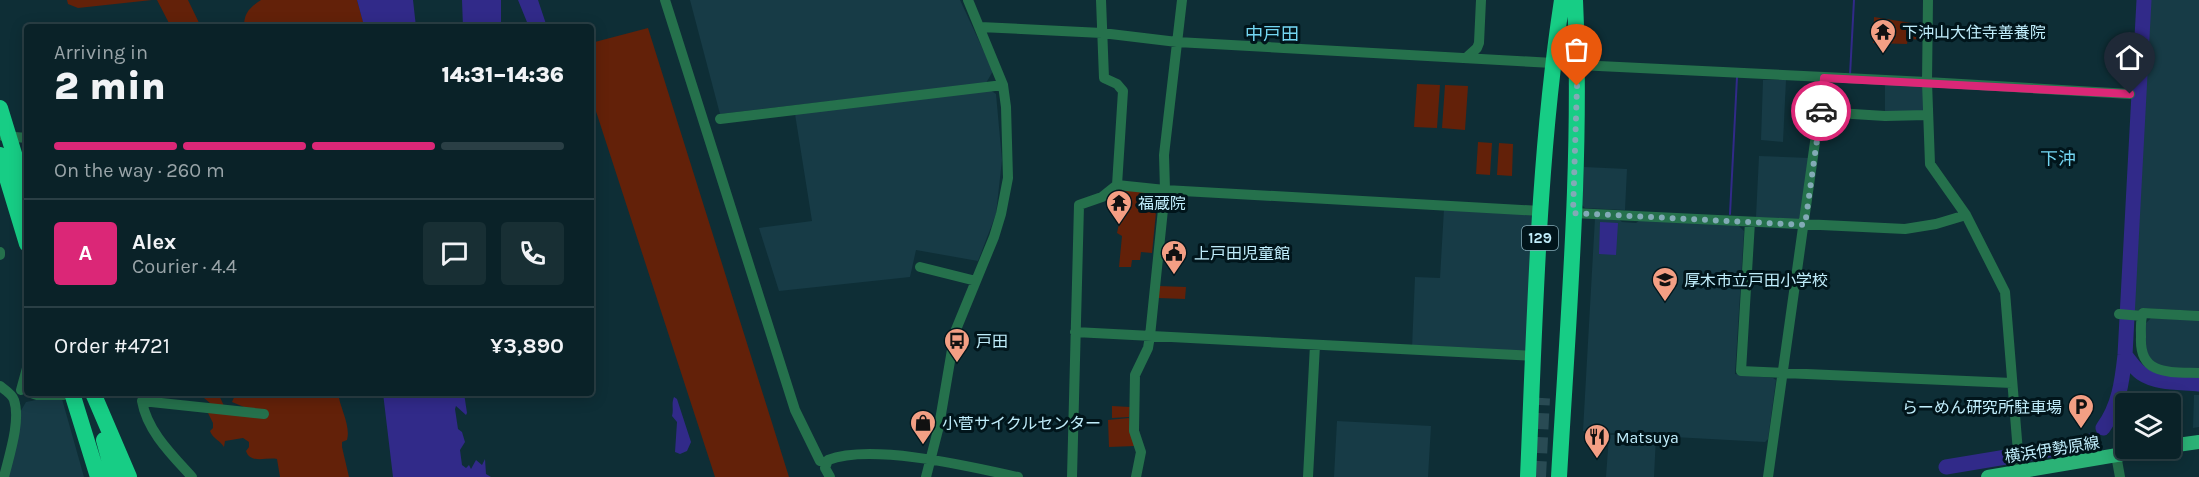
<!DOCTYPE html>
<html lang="en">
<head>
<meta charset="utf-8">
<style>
  body { margin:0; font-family:Karla,"Noto Sans JP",sans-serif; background:#182f34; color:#f1f3f6; height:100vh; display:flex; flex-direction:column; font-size:22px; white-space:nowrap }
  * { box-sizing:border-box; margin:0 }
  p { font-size:20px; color:#99a4a8 }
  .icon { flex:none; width:33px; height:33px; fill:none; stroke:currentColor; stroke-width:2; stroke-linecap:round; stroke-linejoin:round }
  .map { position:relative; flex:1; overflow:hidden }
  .drawer { position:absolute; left:24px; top:24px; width:570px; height:372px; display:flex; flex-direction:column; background:#0a2228; border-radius:6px; box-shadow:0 3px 15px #0003,0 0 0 2px #2a3f45 }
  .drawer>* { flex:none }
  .buttons { position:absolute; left:2115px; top:393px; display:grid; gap:12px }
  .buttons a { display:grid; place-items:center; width:66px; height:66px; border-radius:6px; background:#0a2228; box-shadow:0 3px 15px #0003,0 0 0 2px #2a3f45; font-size:30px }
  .pin { position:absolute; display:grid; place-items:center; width:51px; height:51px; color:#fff; margin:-62px -26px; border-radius:50% 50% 50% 0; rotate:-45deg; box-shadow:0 0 6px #0007 }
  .pin .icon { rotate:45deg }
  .courier { position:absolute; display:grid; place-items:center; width:60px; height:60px; margin:-30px; border:4px solid #db2777; border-radius:50%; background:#fff; color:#222; box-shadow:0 2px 8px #0007 }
  .head em { font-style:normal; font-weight:800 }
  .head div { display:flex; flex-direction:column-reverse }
  .head { display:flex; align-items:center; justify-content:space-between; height:102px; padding:0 30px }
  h1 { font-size:39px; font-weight:800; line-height:45px }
  .bar { display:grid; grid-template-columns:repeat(4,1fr); gap:9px 6px; align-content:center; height:72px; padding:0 30px }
  .bar i { height:8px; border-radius:4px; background:#2a3f45 }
  .bar .selected { background:#db2777 }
  .bar p { grid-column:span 4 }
  .line { display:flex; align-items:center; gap:15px; padding:0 30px; border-top:2px solid #2a3f45 }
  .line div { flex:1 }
  .round { display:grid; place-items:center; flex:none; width:63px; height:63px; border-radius:6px; background:#182f34 }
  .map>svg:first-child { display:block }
</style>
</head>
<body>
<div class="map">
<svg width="2199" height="477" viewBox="0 0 2199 477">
  <rect width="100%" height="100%" fill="#0e2e36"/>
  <path fill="#173b46" d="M690,0H960L993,71L986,83L720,114Z
    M2138,0H2199V311L2140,308L2137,313L2122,312Z
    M1763,80H1786L1783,142L1761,140Z
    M1885,82L1924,84V114H1885Z
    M990,90L996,94L1002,160L996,214L978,261L916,250L910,277L779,291L759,228L812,221L795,114Z
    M1759,156L1809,158L1801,220L1756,217Z
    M1584,167L1627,169L1625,210L1585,208L1582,205Z
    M1444,209L1532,214L1534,216L1527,351L1412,348L1415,277L1440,278Z
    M1595,218L1619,219L1622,222L1636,223L1640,220L1738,225L1744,231L1735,374L1773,378L1776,380L1768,439L1765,442L1656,436L1654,477H1606L1609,435H1641L1583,431Z
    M2151,318L2199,320V371L2157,366L2144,350L2145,324Z
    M2164,376L2199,377V390L2161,388V378Z
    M2194,395H2199V427L2193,428Z
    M62,399L84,477H8L19,414L26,402L36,400Z
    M1337,421L1431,426L1428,477H1334Z"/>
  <path fill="#632109" d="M67,0H152L78,8L68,4Z
    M157,0H188L201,27H171Z
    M261,0H357L363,21L368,24L369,27H244C244,13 249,8 261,0Z
    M1874,17L1924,25V40L1908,39L1907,44L1873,43Z
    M648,28L789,477H715L591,96V43Z
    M1417,84L1440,85L1437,128L1414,127Z
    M1445,85L1468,86L1465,130L1442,128Z
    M1478,142L1492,143L1490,175L1476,174Z
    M1499,143L1513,144L1512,176L1497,175Z
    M1122,188L1158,192L1152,253L1141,252L1140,260H1132L1131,267H1119L1122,236L1117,233L1124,200L1121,199Z
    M1158,286L1186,287L1185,299L1158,298Z
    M202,393H218L225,408L244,407L232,402L236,393H338C340,408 351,426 347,440L342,442V447L349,477H280L277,459C266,457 250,464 246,451L249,447V442L243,438L225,441L224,447C220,440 213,439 210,431L213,428V423L208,413L210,403L204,398Z
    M1112,406L1130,407L1129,417L1112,418Z
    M1129,418L1135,446L1109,447L1108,420Z"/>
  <path fill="#312a89" d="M357,0H413L416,27H369L368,24L363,22Z
    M462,0H501V27H463Z
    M518,0H538L547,27H529Z
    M1600,222L1618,223L1616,255L1599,254Z
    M383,393H464L467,413L466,415L456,406L455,409L458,429L462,432L465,442L460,450L462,465L466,468L469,465L471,469L476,460L482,465L485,459L486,474L491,477H393Z
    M674,397L677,399L691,442L687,451L680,454L675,452L677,422L672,416C674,409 671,404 674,397Z"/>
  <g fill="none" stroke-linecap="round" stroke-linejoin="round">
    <path stroke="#312a89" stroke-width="2" d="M1850,75L1854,0
      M1730,214L1737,77"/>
    <path stroke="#312a89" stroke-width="15" d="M2125,355C2130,361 2135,369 2141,373C2157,384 2181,382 2199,384
      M2103,428C2119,406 2122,382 2125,355L2144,0
      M1946,467L2084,444L2091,441"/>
    <path stroke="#294b54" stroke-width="16" stroke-dasharray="16 8" stroke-linecap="butt" d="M1538,477L1542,398"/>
    <path stroke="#25714c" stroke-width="10" d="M665,0L795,410L820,461
      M980,27L1102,33L1177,42L1553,63
      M1466,58L1477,48L1479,43L1481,0
      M1578,65L1927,82L1928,0
      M1821,112L1885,116L1927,115
      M720,119L1003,85
      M3,136L27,138
      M1117,185L1165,190L1541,211
      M20,191L27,214
      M1573,213L1905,229L1936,224L1966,215
      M1750,222L1741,371L2012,383
      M0,252V255
      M920,267L976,281
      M2119,314L2142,316
      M2199,316L2143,313C2140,320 2141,329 2141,337C2139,376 2170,372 2199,373
      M1075,332L1534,356
      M0,386C5,390 12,394 14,400C21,421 9,456 4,477
      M21,390L27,368
      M31,393L37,395H63L67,393
      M2116,455L2120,477
      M192,477C172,455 147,431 142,401L264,414
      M830,477L825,468L828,460C872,443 972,467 1018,477
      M926,477L939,426L955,332L994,237L1001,214L1008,178L1006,107L1003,85L968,0
      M1072,477L1079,205L1102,197L1117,185L1123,91L1117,84L1104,78L1101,0
      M1136,477L1141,452L1134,431L1135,375L1148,348L1150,336L1165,190L1164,155L1182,0
      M1308,477L1315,345
      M1768,477L1824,78
      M2020,477L2005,292L1966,215L1930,164L1927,82L2130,94"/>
    <path stroke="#2bb276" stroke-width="14" d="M2170,446L2199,442
      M1988,477L2158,448"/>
    <path stroke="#17cd85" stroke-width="16" d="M0,108L27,196
      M0,155L27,244
      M72,393L98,477
      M93,393L129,477
      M104,440L114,477
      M1528,477C1535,318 1538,157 1562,0
      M1559,477C1568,319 1582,159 1575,0"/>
  </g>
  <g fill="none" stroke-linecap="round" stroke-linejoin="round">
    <path stroke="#82aab6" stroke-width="6" stroke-dasharray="0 10.8" d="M1577,86L1573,213L1805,225L1821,111"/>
    <path stroke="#db2777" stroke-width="8" d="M1821,111L1824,78L2130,94"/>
  </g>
  <defs>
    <symbol id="temple-pin" viewBox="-11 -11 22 30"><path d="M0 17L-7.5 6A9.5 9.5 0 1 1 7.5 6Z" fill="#f39f84" stroke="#01151b"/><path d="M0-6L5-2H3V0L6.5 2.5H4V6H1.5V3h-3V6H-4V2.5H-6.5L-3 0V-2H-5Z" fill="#111"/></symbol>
    <symbol id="civic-pin" viewBox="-11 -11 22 30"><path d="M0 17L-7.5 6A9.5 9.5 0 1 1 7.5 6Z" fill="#f39f84" stroke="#01151b"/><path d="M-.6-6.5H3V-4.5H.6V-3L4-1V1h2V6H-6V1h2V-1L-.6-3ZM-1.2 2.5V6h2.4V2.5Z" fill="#111"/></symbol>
    <symbol id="school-pin" viewBox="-11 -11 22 30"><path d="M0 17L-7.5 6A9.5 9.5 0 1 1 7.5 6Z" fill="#f39f84" stroke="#01151b"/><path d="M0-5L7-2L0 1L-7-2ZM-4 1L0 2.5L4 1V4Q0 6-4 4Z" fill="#111"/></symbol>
    <symbol id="bus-pin" viewBox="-11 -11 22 30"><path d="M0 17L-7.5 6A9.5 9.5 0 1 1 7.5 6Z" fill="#f39f84" stroke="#01151b"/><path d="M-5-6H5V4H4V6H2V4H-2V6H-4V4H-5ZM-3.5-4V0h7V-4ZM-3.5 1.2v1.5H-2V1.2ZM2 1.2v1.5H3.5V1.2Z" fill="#111"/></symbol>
    <symbol id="parking-pin" viewBox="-11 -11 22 30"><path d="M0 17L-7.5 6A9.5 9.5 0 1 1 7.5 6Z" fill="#f39f84" stroke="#01151b"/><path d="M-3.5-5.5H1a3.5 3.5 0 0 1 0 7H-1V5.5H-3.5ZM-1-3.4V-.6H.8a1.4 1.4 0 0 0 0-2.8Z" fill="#111"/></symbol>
    <symbol id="shop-pin" viewBox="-11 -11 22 30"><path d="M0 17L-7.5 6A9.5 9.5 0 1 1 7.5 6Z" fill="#f39f84" stroke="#01151b"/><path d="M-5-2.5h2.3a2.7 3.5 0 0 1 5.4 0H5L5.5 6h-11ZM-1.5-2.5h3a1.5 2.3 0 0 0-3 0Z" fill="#111"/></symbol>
    <symbol id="restaurant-pin" viewBox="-11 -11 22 30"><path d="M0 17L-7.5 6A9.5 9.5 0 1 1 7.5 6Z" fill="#f39f84" stroke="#01151b"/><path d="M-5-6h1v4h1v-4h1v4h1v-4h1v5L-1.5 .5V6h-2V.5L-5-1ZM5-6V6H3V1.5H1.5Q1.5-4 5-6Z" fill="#111"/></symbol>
  </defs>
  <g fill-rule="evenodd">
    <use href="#temple-pin" x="1868" y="17" width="30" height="40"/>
    <use href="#temple-pin" x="1104" y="188" width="30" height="40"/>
    <use href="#civic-pin" x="1159" y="238" width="30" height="40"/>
    <use href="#school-pin" x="1650" y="265" width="30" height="40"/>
    <use href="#bus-pin" x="942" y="326" width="30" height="40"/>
    <use href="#parking-pin" x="2066" y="392" width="30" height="40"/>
    <use href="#shop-pin" x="908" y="408" width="30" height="40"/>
    <use href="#restaurant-pin" x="1582" y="422" width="30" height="40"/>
  </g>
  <g text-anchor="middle" stroke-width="6" stroke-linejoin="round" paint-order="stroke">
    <rect fill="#01151b" stroke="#87acb8" stroke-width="1.5" x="1522" y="226" width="36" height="24" rx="4.5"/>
    <g font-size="15" font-weight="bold" fill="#c0edfb">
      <text x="1540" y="243">129</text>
    </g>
    <g font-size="16" fill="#c0edfb" stroke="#01151b" text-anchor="start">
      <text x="1902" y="38">下沖山大住寺善養院</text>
      <text x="1138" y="209">福蔵院</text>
      <text x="1194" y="259">上戸田児童館</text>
      <text x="1684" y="286">厚木市立戸田小学校</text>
      <text x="976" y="347">戸田</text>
      <text x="2062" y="413" text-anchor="end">らーめん研究所駐車場</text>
      <text x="942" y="429">小菅サイクルセンター</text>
      <text x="1616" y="443">Matsuya</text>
    </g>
    <g font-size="16" fill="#c0edfb" stroke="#01151b">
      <text transform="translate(2052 449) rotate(-9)" y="6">横浜伊勢原線</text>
    </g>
    <g font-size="18" fill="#73d5f1" stroke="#01151b">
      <text x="1272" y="40">中戸田</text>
      <text x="2058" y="165">下沖</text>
    </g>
  </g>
</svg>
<div class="buttons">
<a><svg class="icon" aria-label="layers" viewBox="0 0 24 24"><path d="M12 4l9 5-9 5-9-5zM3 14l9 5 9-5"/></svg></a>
</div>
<div class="pin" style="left:1577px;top:86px;background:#ea580c"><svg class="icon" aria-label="bag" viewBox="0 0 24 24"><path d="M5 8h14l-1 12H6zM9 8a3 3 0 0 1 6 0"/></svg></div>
<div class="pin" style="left:2130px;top:94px;background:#1f2937"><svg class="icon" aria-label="home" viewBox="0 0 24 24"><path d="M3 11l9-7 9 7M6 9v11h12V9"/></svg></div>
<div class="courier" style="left:1821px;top:111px"><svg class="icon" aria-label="car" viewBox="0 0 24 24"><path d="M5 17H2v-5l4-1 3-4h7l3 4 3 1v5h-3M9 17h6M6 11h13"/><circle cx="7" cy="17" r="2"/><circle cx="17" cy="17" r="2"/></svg></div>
<section class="drawer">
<div class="head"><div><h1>2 min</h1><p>Arriving in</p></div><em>14:31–14:36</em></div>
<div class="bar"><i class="selected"></i><i class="selected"></i><i class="selected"></i><i></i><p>On the way · 260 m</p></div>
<div class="line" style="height:108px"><b class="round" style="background:#db2777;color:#fff">A</b><div><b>Alex</b><p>Courier · 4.4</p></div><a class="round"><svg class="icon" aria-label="chat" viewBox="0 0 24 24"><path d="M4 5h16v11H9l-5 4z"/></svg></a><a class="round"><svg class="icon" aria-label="phone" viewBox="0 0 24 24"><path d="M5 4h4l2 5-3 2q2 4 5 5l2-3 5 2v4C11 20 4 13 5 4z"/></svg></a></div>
<div class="line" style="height:78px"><div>Order #4721</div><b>¥3,890</b></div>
</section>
</div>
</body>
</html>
